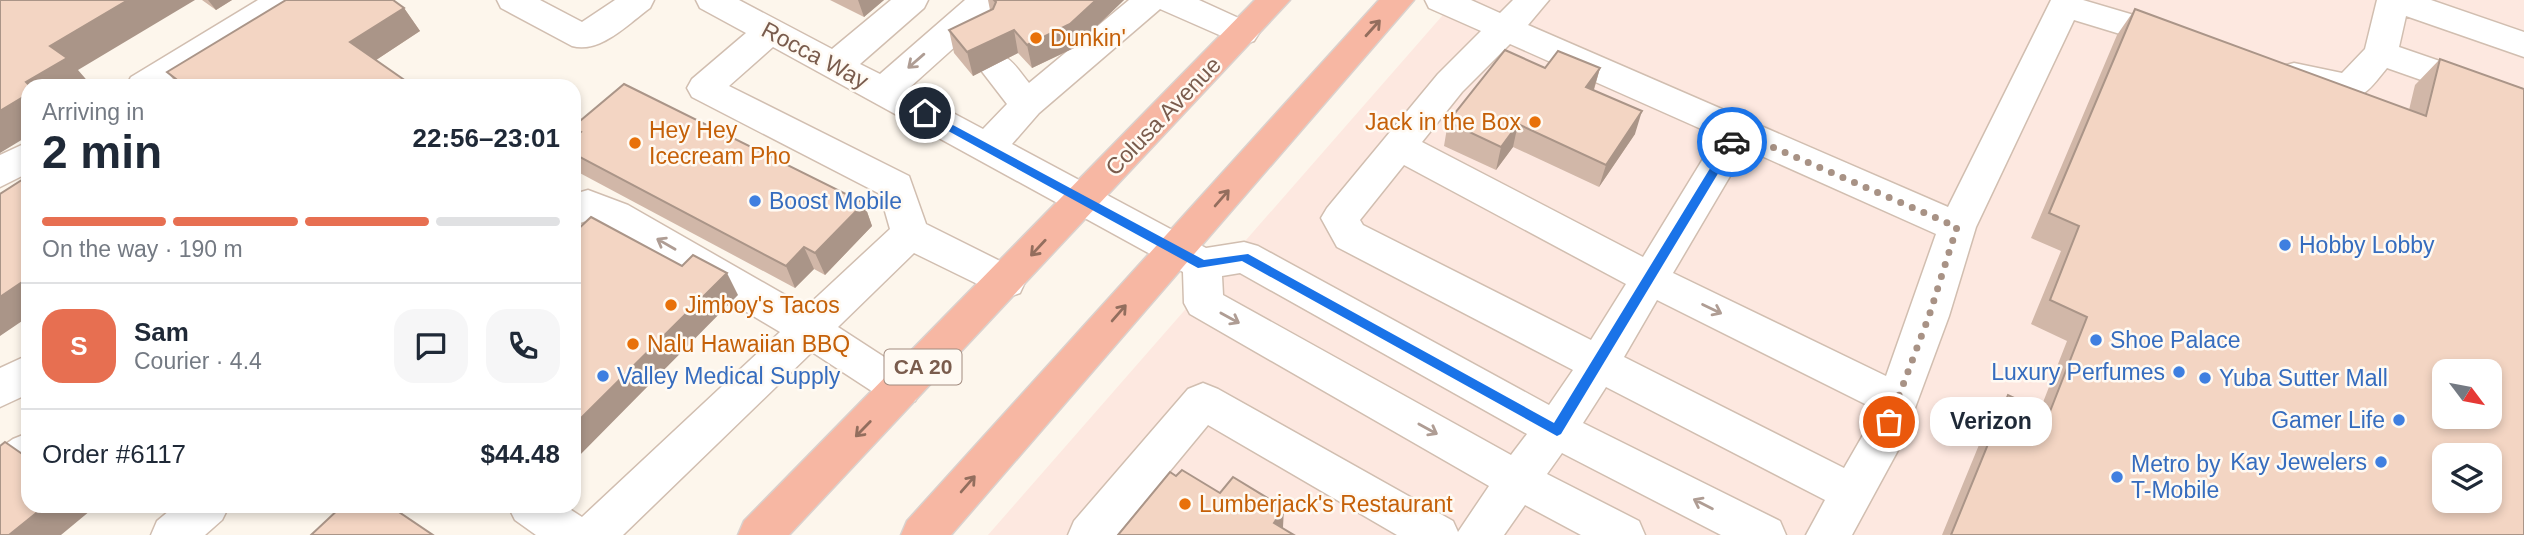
<!DOCTYPE html>
<html lang="en">
<head>
<meta charset="utf-8">
<style>
  body { margin:0; font-family:Helvetica,sans-serif; background:#f6f6f7; color:#1f2937; height:100vh; display:flex; flex-direction:column; font-size:26px; white-space:nowrap }
  * { box-sizing:border-box; margin:0 }
  p { font-size:23px; color:#747a83 }
  .icon { flex:none; width:38px; height:38px; fill:none; stroke:currentColor; stroke-width:2; stroke-linecap:round; stroke-linejoin:round }
  .map { position:relative; flex:1; overflow:hidden }
  .side { position:absolute; left:21px; top:79px; width:560px; height:434px; display:flex; flex-direction:column; background:#fff; border-radius:21px; box-shadow:0 4px 10px #0003 }
  .side>* { flex:none }
  .needle { width:46px; rotate:122deg }
  .buttons { position:absolute; left:2432px; top:359px; display:grid; gap:14px }
  .buttons a { display:grid; place-items:center; width:70px; height:70px; border-radius:14px; background:#fff; box-shadow:0 4px 10px #0003; font-size:35px }
  .pin { position:absolute; display:grid; place-items:center; width:60px; height:60px; color:#fff; margin:-30px; border:4px solid #fff; border-radius:50%; box-shadow:0 2px 7px #0007 }
  .courier { position:absolute; display:grid; place-items:center; width:70px; height:70px; margin:-35px; border:5px solid #1a73e8; border-radius:50%; background:#fff; color:#222; box-shadow:0 2px 9px #0007 }
  .bubble { position:absolute; height:49px; border-radius:21px; background:#fff; box-shadow:0 4px 10px #0003; font-size:23px; font-weight:600; line-height:49px; text-align:center }
  .head em { font-style:normal; font-weight:600 }
  .head div { display:flex; flex-direction:column-reverse }
  .head { display:flex; align-items:center; justify-content:space-between; height:119px; padding:0 21px }
  h1 { font-size:46px; font-weight:600; line-height:52px }
  .bar { display:grid; grid-template-columns:repeat(4,1fr); gap:10px 7px; align-content:center; height:84px; padding:0 21px }
  .bar i { height:9px; border-radius:5px; background:#e0e1e3 }
  .bar .current { background:#e76f51 }
  .bar p { grid-column:span 4 }
  .line { display:flex; align-items:center; gap:18px; padding:0 21px; border-top:2px solid #e0e1e3 }
  .line div { flex:1 }
  .round { display:grid; place-items:center; flex:none; width:74px; height:74px; border-radius:21px; background:#f6f6f7 }
  .map>svg:first-child { display:block }
</style>
</head>
<body>
<div class="map">
<svg width="2524" height="535" viewBox="0 0 2524 535">
  <rect width="100%" height="100%" fill="#fdf6ec"/>
  <path fill="#fde8e0" fill-rule="evenodd" d="M1456,0H2524V535H988ZM2445,371H2490V416H2445ZM2445,455H2490V500H2445Z"/>
  <g fill="none" stroke-linecap="round" stroke-linejoin="round">
    <defs>
      <path id="minor" d="M258,0H299L295,8L170,86H126L131,77Z
        M497,0H540L582,22L615,0H654L650,8C628,24 600,54 572,46L501,8Z
        M696,0H739L832,49L891,0H928L924,8L860,64L880,74L965,0H1002L998,8L908,89L983,129L1007,104L977,65L982,56C1008,49 1014,65 1029,83L1129,0H1199L1254,25L1259,33L1254,41L1242,45L1160,9L1039,113L1012,144L1206,248L1244,242L1258,246L1549,405L1573,370L1337,247L1321,218L1327,208L1438,74L1481,31L1429,8L1425,0H1471L1500,13L1513,0H1549L1528,25L1948,207L2051,0H2083L2188,31L2193,39L2188,47L2176,51L2074,20L1976,227L1949,316L1902,443L1852,535H1806L1825,500L1606,387L1583,423L1780,521L1786,535H1721L1562,453L1547,474L1639,521L1645,535H1581L1525,505L1504,535H1397L1208,425L1117,535H1068L1074,521L1188,389L1203,383L1218,389L1453,521L1458,532L1489,486L1190,314L1184,303L1183,272L773,47L729,86L909,176L926,224L1020,271L1025,282L1020,293L1006,298L914,253L838,327L915,377L922,389L915,401L901,406L887,401L812,352L623,535H536L515,520L508,506H565L582,517L780,332L602,225L589,220L574,225V194L588,190L628,205L806,307L890,229L880,194L692,97L687,88L692,79L746,33L700,8ZM1510,44L1717,136L1643,257L1422,142L1462,92ZM1746,149L1936,234L1886,376L1673,273ZM1404,165L1626,284L1591,340L1363,225L1360,220ZM1240,273L1527,434L1511,455L1223,295L1222,276ZM1657,300L1873,408L1863,435L1844,468L1624,357Z
        M2377,0H2431L2524,32V57L2406,16L2399,47L2524,90V116L2387,68C2380,76 2373,87 2364,93C2342,108 2304,90 2282,84L2277,75L2282,66L2294,63L2342,73L2365,49Z
        M28,142V173L0,187V155Z
        M28,355V394L0,407V368Z
        M28,433V477L15,486L0,492V448L13,439Z
        M175,506H229L222,520L205,535H151L157,521Z"/>
      <path id="highway" d="M1255,0H1290L789,535H738L744,521Z
        M1379,0H1414L951,535H901L907,521Z"/>
    </defs>
    <use href="#minor" stroke="#d1beb0" stroke-width="3"/>
    <use href="#highway" stroke="#dad1cd" stroke-width="3"/>
    <use href="#minor" fill="#fff" fill-rule="evenodd"/>
    <use href="#highway" fill="#f7b7a3" fill-rule="evenodd"/>
  </g>
  <path fill="#d1b7a8" d="M202,0H232L216,10Z
    M830,0H884L864,17Z
    M988,0H1124L1074,48L1032,68L1018,53L973,76L954,53L949,30L990,10Z
    M404,8L420,31L376,60L413,86H179L167,72Z
    M2135,9L2409,110L2415,85L2440,59L2524,535H1942L1990,418L2008,395L2040,410L2067,341L2031,324L2061,251L2031,238L2117,35Z
    M1545,68H1600L1594,90L1635,134L1599,187L1513,147L1496,170L1444,146L1448,122Z
    M574,126L864,203L872,226L825,275L814,269L795,288L576,171L574,168V138L577,135L574,130Z"/>
  <path fill="#aa9588" d="M128,0H195L78,70L91,85L89,86H29L26,82L50,46Z
    M208,0H232L216,10Z
    M858,0H884L864,17Z
    M1096,0H1124L1074,48L1032,68L1027,45Z
    M404,8L420,31L367,66L350,42Z
    M1014,30L1018,53L973,76L967,52Z
    M1600,68L1593,92L1586,87Z
    M28,94V136L0,153V111Z
    M1642,111L1635,134L1599,187L1606,165Z
    M1518,124L1513,147L1496,170L1501,147Z
    M864,203L872,226L825,275L815,253Z
    M804,247L814,269L795,288L786,266Z
    M727,273L738,295L574,461V425Z
    M28,278V317L0,336V297Z
    M45,506H96L61,535H9Z
    M1284,508L1283,527L1278,535L1274,523Z"/>
  <path fill="#f3d5c3" stroke="#aa9588" stroke-width="2" fill-rule="evenodd" d="M0,0H128L50,46L67,58L26,82L30,86H28V94L0,111Z
    M286,0H393L404,8L350,42L413,86H185L167,72Z
    M994,0H1096L1070,24L1027,45L1014,30L967,52L949,30L993,9L996,2Z
    M2135,9L2426,116L2440,59L2524,89V535H1951L2008,395L2049,414L2087,317L2050,300L2079,226L2049,213ZM2445,371H2490V416H2445ZM2445,455H2490V500H2445Z
    M1505,50L1545,68L1558,51L1600,68L1586,87L1642,111L1606,165L1518,124L1501,147L1448,122Z
    M624,84L864,203L815,253L804,247L786,266L574,154V138L581,132L574,128V126Z
    M28,176V278L0,297V194Z
    M591,217L682,266L693,255L727,273L574,425V233Z
    M5,442L28,458V506H45L9,535H0V446Z
    M1182,470L1220,493L1233,477L1284,508L1274,523L1294,535H1118L1170,472L1176,476Z
    M342,506H390L433,535H311Z"/>
  <defs><path id="oneway-shaft" d="M-6 0H5M1.5-3L5.5 0L1.5 3" fill="none" stroke-width="1.6" stroke-linecap="round" stroke-linejoin="round" transform="scale(1.75)"/></defs>
  <g stroke="#936e5e">
    <use href="#oneway-shaft" transform="translate(1373 28) rotate(-48)"/>
    <use href="#oneway-shaft" transform="translate(1222 198) rotate(-49)"/>
    <use href="#oneway-shaft" transform="translate(1038 248) rotate(133)"/>
    <use href="#oneway-shaft" transform="translate(1119 313) rotate(-49)"/>
    <use href="#oneway-shaft" transform="translate(863 429) rotate(134)"/>
    <use href="#oneway-shaft" transform="translate(968 484) rotate(-49)"/>
  </g>
  <g stroke="#af9d94">
    <use href="#oneway-shaft" transform="translate(916 61) rotate(139)"/>
    <use href="#oneway-shaft" transform="translate(666 244) rotate(-150)"/>
    <use href="#oneway-shaft" transform="translate(1712 309) rotate(26)"/>
    <use href="#oneway-shaft" transform="translate(1230 318) rotate(29)"/>
    <use href="#oneway-shaft" transform="translate(1428 429) rotate(29)"/>
    <use href="#oneway-shaft" transform="translate(1703 504) rotate(-153)"/>
  </g>
  <path fill="#1a73e8" d="M925,110L1204,260L1248,254L1554,423L1728,139L1732,138L1737,142L1561,434L1557,436L1242,261L1198,268L921,116V111Z"/>
  <g fill="none" stroke-linecap="round" stroke-linejoin="round">
    <path stroke="#a89285" stroke-width="7" stroke-dasharray="0 12.6" d="M1732,142L1738,132L1957,227L1929,316L1889,422"/>
  </g>
  <g fill="#e8710a" stroke="#fffaf3" stroke-width="2.5">
    <circle cx="1036" cy="38" r="7"/>
    <circle cx="1535" cy="122" r="7"/>
    <circle cx="635" cy="143" r="7"/>
    <circle cx="671" cy="305" r="7"/>
    <circle cx="633" cy="344" r="7"/>
    <circle cx="1185" cy="504" r="7"/>
  </g>
  <g fill="#3f7fe0" stroke="#fffaf3" stroke-width="2.5">
    <circle cx="755" cy="201" r="7"/>
    <circle cx="2285" cy="245" r="7"/>
    <circle cx="2096" cy="340" r="7"/>
    <circle cx="2179" cy="372" r="7"/>
    <circle cx="603" cy="376" r="7"/>
    <circle cx="2205" cy="378" r="7"/>
    <circle cx="2399" cy="420" r="7"/>
    <circle cx="2381" cy="462" r="7"/>
    <circle cx="2117" cy="477" r="7"/>
  </g>
  <g text-anchor="middle" stroke-width="5" stroke-linejoin="round" paint-order="stroke">
    <rect fill="#fffaf3" stroke="#a28b7f" stroke-width="2" x="884.5" y="349.5" width="77" height="35" rx="5"/>
    <g font-size="21" font-weight="bold" fill="#7a5c4d">
      <text x="923" y="374">CA 20</text>
    </g>
    <g font-size="23" fill="#c56008" stroke="#fffaf3" text-anchor="start">
      <text x="1050" y="46">Dunkin'</text>
      <text x="1521" y="130" text-anchor="end">Jack in the Box</text>
      <text x="649" y="138">Hey Hey<tspan x="649" dy="26">Icecream Pho</tspan></text>
      <text x="685" y="313">Jimboy's Tacos</text>
      <text x="647" y="352">Nalu Hawaiian BBQ</text>
      <text x="1199" y="512">Lumberjack's Restaurant</text>
    </g>
    <g font-size="23" fill="#7a5c4d" stroke="#fffaf3">
      <text transform="translate(815 55) rotate(28)" y="8">Rocca Way</text>
      <text transform="translate(1163 116) rotate(-46)" y="8">Colusa Avenue</text>
    </g>
    <g font-size="23" fill="#366cbe" stroke="#fffaf3" text-anchor="start">
      <text x="769" y="209">Boost Mobile</text>
      <text x="2299" y="253">Hobby Lobby</text>
      <text x="2110" y="348">Shoe Palace</text>
      <text x="2165" y="380" text-anchor="end">Luxury Perfumes</text>
      <text x="617" y="384">Valley Medical Supply</text>
      <text x="2219" y="386">Yuba Sutter Mall</text>
      <text x="2385" y="428" text-anchor="end">Gamer Life</text>
      <text x="2367" y="470" text-anchor="end">Kay Jewelers</text>
      <text x="2131" y="472">Metro by<tspan x="2131" dy="26">T-Mobile</tspan></text>
    </g>
  </g>
</svg>
<div class="buttons">
<a><svg class="needle" viewBox="-14 -14 28 28"><path d="M0-13l5 13h-10z" fill="#e53935"/><path d="M0 13l5-13h-10z" fill="#747a83"/></svg></a>
<a><svg class="icon" aria-label="layers" viewBox="0 0 24 24"><path d="M12 4l9 5-9 5-9-5zM3 14l9 5 9-5"/></svg></a>
</div>
<div class="pin" style="left:1889px;top:422px;background:#ea580c"><svg class="icon" aria-label="bag" viewBox="0 0 24 24"><path d="M5 8h14l-1 12H6zM9 8a3 3 0 0 1 6 0"/></svg></div>
<div class="pin" style="left:925px;top:113px;background:#1f2937"><svg class="icon" aria-label="home" viewBox="0 0 24 24"><path d="M3 11l9-7 9 7M6 9v11h12V9"/></svg></div>
<div class="courier" style="left:1732px;top:142px"><svg class="icon" aria-label="car" viewBox="0 0 24 24"><path d="M5 17H2v-5l4-1 3-4h7l3 4 3 1v5h-3M9 17h6M6 11h13"/><circle cx="7" cy="17" r="2"/><circle cx="17" cy="17" r="2"/></svg></div>
<div class="bubble" style="left:1930px;top:397px;width:122px">Verizon</div>
<section class="side">
<div class="head"><div><h1>2 min</h1><p>Arriving in</p></div><em>22:56–23:01</em></div>
<div class="bar"><i class="current"></i><i class="current"></i><i class="current"></i><i></i><p>On the way · 190 m</p></div>
<div class="line" style="height:126px"><b class="round" style="background:#e76f51;color:#fff">S</b><div><b>Sam</b><p>Courier · 4.4</p></div><a class="round"><svg class="icon" aria-label="chat" viewBox="0 0 24 24"><path d="M4 5h16v11H9l-5 4z"/></svg></a><a class="round"><svg class="icon" aria-label="phone" viewBox="0 0 24 24"><path d="M5 4h4l2 5-3 2q2 4 5 5l2-3 5 2v4C11 20 4 13 5 4z"/></svg></a></div>
<div class="line" style="height:91px"><div>Order #6117</div><b>$44.48</b></div>
</section>
</div>
</body>
</html>
